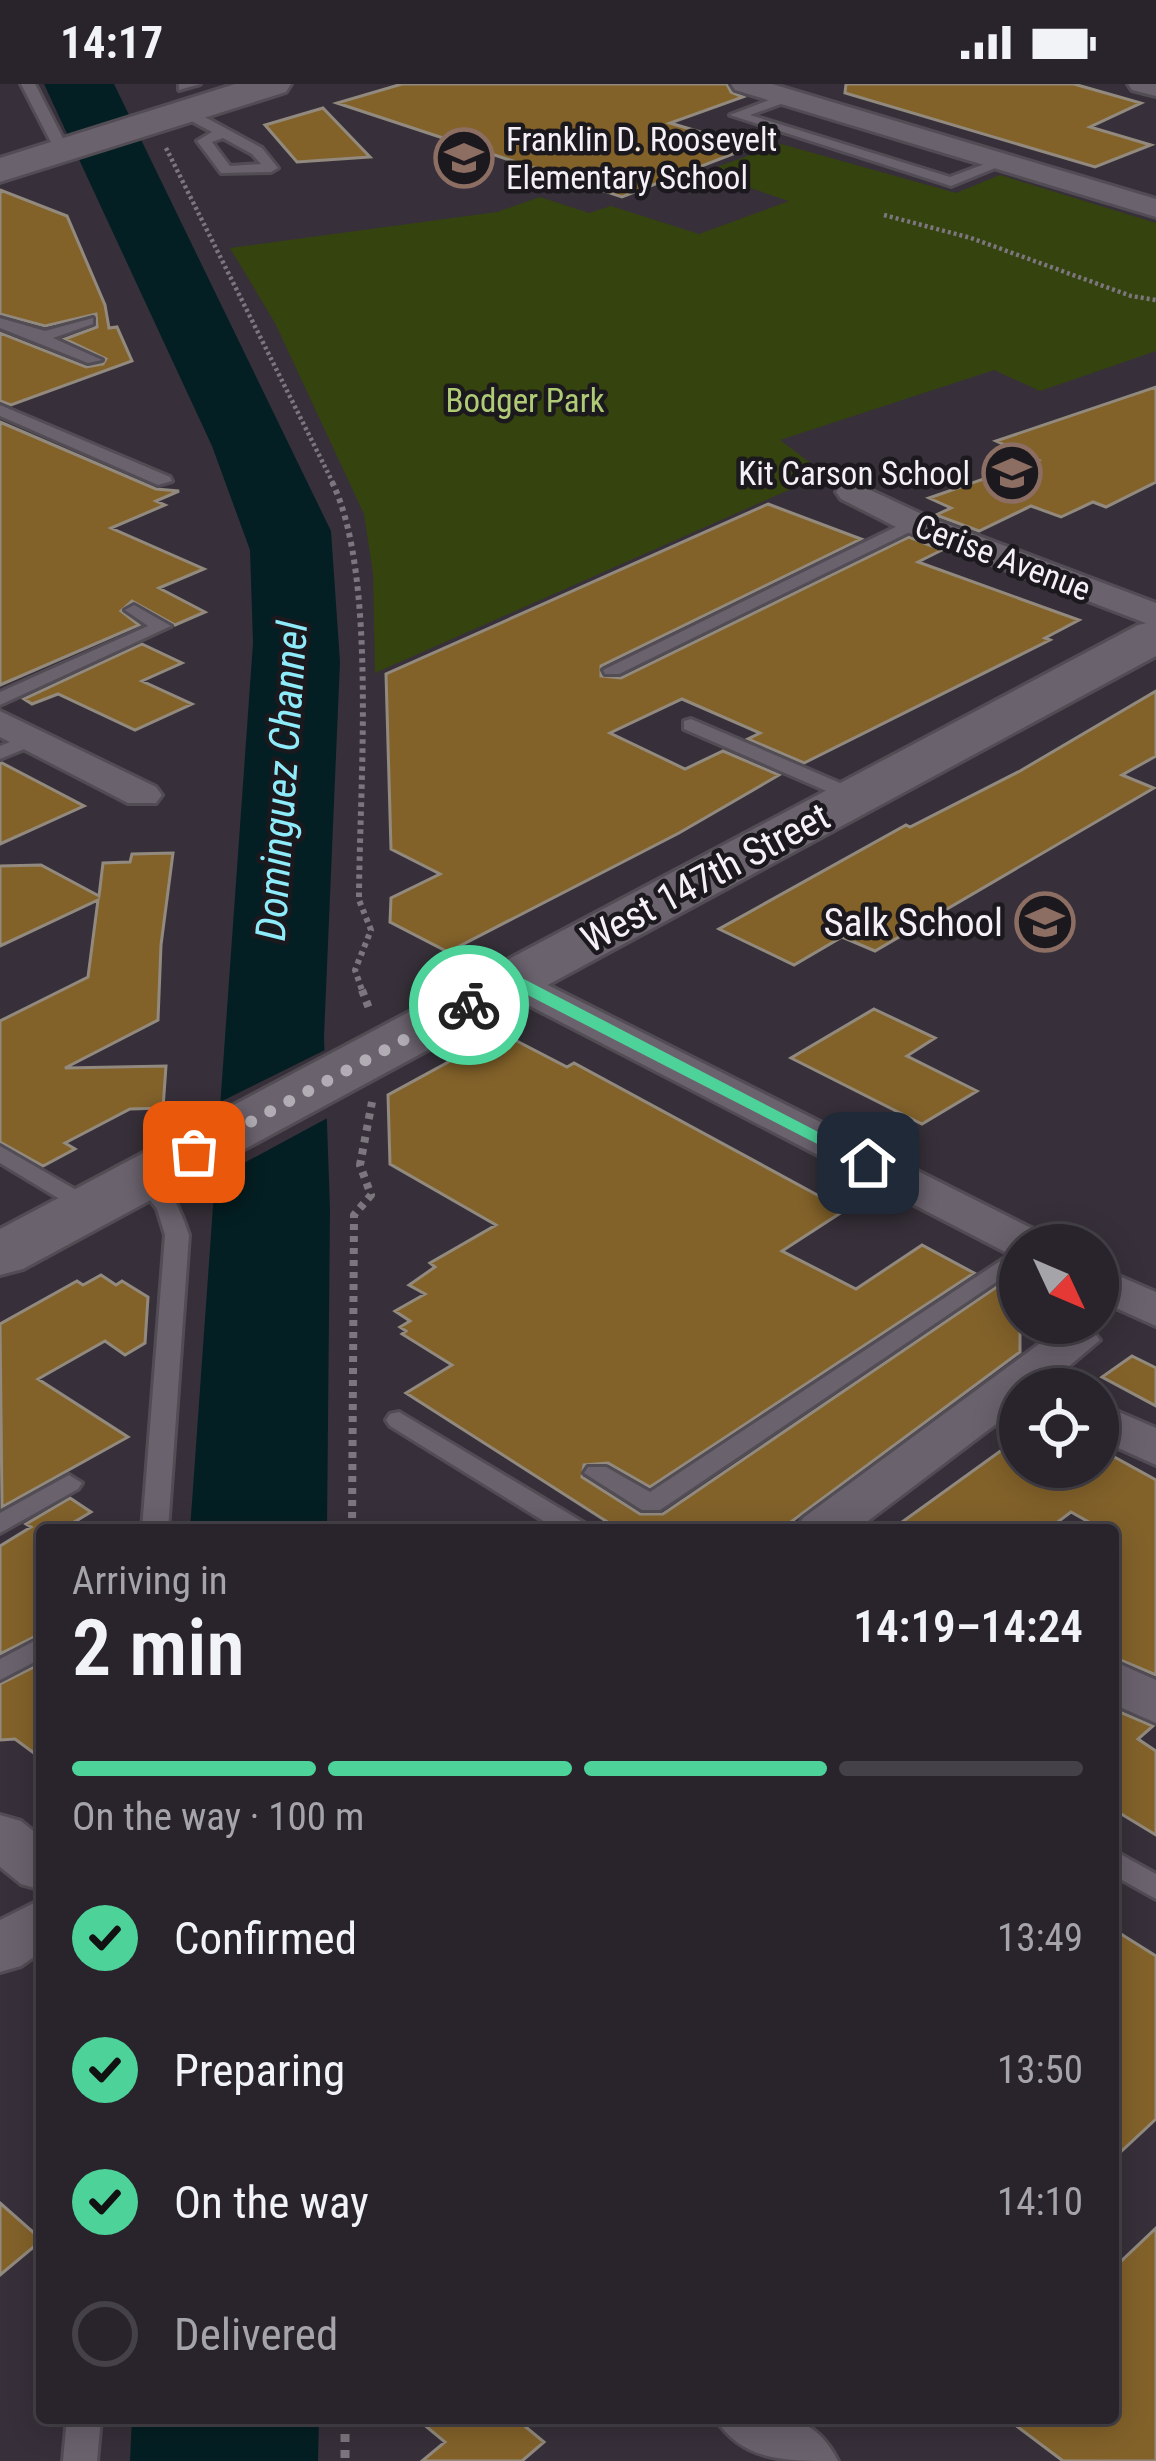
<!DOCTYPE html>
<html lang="en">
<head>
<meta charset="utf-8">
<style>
  body { margin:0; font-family:"Roboto Condensed",sans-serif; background:#353038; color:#f1f3f6; height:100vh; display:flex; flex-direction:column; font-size:45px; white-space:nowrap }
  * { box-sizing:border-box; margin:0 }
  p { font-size:39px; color:#a5a4a9 }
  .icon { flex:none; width:66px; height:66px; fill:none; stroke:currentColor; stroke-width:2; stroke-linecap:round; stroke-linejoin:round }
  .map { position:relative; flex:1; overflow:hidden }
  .side { position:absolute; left:36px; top:1440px; width:1083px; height:900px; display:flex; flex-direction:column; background:#29242c; border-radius:12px; box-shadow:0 6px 30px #0003,0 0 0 3px #454148 }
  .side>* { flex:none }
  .needle { width:78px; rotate:134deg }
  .tools { position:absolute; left:999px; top:1140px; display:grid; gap:24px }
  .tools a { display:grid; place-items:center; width:120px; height:120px; border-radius:50%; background:#29242c; box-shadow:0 6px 30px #0003,0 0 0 3px #454148; font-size:60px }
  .pin { position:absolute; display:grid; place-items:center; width:102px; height:102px; color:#fff; margin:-51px; border-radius:24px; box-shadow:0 6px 18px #0006 }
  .courier { position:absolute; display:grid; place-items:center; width:120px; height:120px; margin:-60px; border:9px solid #4dd39a; border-radius:50%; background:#fff; color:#222; box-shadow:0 3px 15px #0007 }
  .head em { font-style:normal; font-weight:600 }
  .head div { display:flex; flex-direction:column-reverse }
  .head { display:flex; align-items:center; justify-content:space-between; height:204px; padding:0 36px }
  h1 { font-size:78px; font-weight:600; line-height:90px }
  .bar { display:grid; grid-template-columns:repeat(4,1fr); gap:18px 12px; align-content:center; height:144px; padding:0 36px }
  .bar i { height:15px; border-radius:9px; background:#454148 }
  .bar .on { background:#4dd39a }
  .bar p { grid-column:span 4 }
  ol { padding:0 36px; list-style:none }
  li { display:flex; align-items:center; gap:36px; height:132px }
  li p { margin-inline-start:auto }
  li .icon { padding:12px; border-radius:50%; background:#4dd39a; color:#111; stroke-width:4 }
  li:last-child { color:#a5a4a9 }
  li i { width:66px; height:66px; border:6px solid #454148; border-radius:50% }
  .status { display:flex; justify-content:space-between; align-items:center; height:84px; padding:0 60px; background:#29242c; direction:ltr }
  .status svg { height:33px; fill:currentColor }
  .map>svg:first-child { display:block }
</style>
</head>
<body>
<div class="status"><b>14:17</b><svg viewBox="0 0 49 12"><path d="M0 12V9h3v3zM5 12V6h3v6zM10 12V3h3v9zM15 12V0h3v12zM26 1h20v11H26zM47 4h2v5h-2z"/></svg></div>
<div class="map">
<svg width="1156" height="2377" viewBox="0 0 1156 2377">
  <rect width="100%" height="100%" fill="#37303a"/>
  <path fill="#35430e" d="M781,60L956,109L1000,91L1156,139V267L1040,307L994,286L780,356L825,390L375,589L373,489L364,430L275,239L230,164L497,128L540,113L589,129L611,122L699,150L789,117L703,88Z"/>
  <path fill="#041f23" d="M44,0H114L331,447L340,578L324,953L330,1125L327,1446H190L253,559L250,466L212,362Z
    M132,2334H319L318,2377H130Z"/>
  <path fill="#37303a" d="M331,963L333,1031L207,1099L212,1022Z"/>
  <path fill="#83622a" stroke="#928a7e" stroke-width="3" d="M402,0H727L731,8L743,13L670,39L751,63L622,113L337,19Z
    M846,0H1074L1141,19L1090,43L1151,61L1095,83L845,9Z
    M323,24L370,73L297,78L265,41Z
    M0,106L67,132L105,221L109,244L117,243L132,277L11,321L0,317V249L86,283L103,280L106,275L65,255L97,243L96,230L45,242L0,230Z
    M1156,303V398L1106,423L1093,418L1061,433L1031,422L979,447L936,431L951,424L929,414L1038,376L996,357Z
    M0,338L156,405L179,407L156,417L165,421L111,444L204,485L159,504L205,528L175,541L132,517L121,527L139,541L0,601Z
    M768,420L861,455L601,582V592L621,594L909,453L942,466L918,478L1079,536L1045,554L1050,556L804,679L748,655L760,649L682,615L610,649L685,685L723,667L779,691L679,749L448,868L390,838L391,814L440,790L391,765L386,590Z
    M142,560L182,579L142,597L192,620L135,646L58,610L32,620L24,615Z
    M1156,607V672L1122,691L1154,704L875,867L842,853L794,881L719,845L906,741L910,743L1020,687Z
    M0,679H2L84,722L0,760Z
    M173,769L161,861L158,936L65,984L166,982L163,1024L130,1025L65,1059L75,1065L43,1082L0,1058V937L88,893L98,816L0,862V782L41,781L99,812L103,779L130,778L132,770Z
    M874,925L935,954L907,972L977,1007L922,1040L791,974Z
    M511,954L567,983L574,979L845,1126L782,1167L856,1205L922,1161L974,1189L650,1403L608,1379L584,1381L582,1393L640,1430H663L998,1202L1020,1213V1268L780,1446H620L406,1309L452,1281L402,1250L406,1247L400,1243L410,1237L395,1227L425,1210L409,1201L435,1183L430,1179L496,1141L390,1080L388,1011L487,957L496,962Z
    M101,1191L116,1201L122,1197L148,1213L145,1259L125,1271L105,1257L38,1295L128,1353L2,1423L0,1240L77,1197L83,1201Z
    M1132,1272L1156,1284V1322L1102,1293Z
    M1020,1353V1383H1098V1364L1156,1396V1591L1113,1573V1446H1103L1071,1428L1047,1446H891Z
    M70,1414L91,1428L61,1446H42V1549L0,1570V1462L31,1443L26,1440Z
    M42,1579V1675L15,1655L0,1656V1600Z
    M1113,1625L1153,1642L1138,1655L1156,1667V1751L1113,1725Z
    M1113,1845L1156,1872V2035L1113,2075Z
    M0,2119L42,2156L0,2191Z
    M1156,2144V2377H1063L1006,2334H1113V2185Z
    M416,2334H515L544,2358L522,2377H422L445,2358Z"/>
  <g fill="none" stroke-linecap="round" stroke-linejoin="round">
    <defs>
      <path id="lane" d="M21,0H35L69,66L67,69L55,66Z
        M179,0H200L179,6Z
        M787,9L792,10V16L750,31L950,93L998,75L1010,78L951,102L730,31Z
        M180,25H190L262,64L278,84L271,88L221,89L197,57L212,48L180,31ZM223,54L252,70L261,80L230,82L212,58Z
        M0,234L45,247L93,234V240L53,254L102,276L88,279L0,244Z
        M0,321L170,393L172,397L158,401L0,332Z
        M914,434L923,439L920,443L619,590H605L603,586Z
        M134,521L171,542L0,621V608L148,542L125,526Z
        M691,635L861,708L864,712L861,716H847L684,645V637Z
        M32,649L42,655L39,659L0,675V662Z
        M0,1062L97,1118L101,1123L89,1130L81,1128L0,1079Z
        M145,1087C169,1098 181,1127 189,1151L168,1446H142L165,1151L157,1125L133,1094Z
        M1020,1164V1182L660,1426H642L584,1389L588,1383H606L650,1408Z
        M399,1328L586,1440L590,1446H558L390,1342L386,1336L390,1330Z
        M69,1391L82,1399L78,1405L0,1449V1429Z
        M42,1553V1574L0,1596V1575Z
        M1113,1766L1156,1790V1815L1113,1791Z
        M67,2334H101L97,2377H63Z"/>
      <path id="street" d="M731,0H772L1156,115V133L735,6Z
        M1128,0H1156V12L1132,6Z
        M853,398L926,432L1156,519V543L902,446L841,415L836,408L841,401Z
        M0,627L156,703L162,711L156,719H128L0,653Z
        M514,884L1045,1151L1052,1161H1020V1173L1011,1171L499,906L493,897L499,888Z
        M1098,1183L1156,1208V1242L1098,1216Z
        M1075,1241L1092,1246L1100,1256L1042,1305H1020V1322L856,1446H796L803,1434L1058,1246Z
        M1098,1319L1156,1344V1381L1098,1355Z
        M1113,1577L1156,1596V1639L1113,1620Z
        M0,1731L21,1737L42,1754V1806L21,1800L0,1783Z
        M42,1815V1867L21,1882L0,1888V1836Z
        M715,2334C768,2334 810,2321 838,2377C784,2377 742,2377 715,2334Z"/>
      <path id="secondary" d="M235,0H291L286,8L0,98V74Z
        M1156,537V572L23,1185L0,1191V1145L1138,541Z"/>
    </defs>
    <use href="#lane" stroke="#524c54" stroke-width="6"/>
    <use href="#street" stroke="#524c54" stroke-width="6"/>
    <use href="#secondary" stroke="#524c54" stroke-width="6"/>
    <path stroke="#7c767f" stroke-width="4.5" stroke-dasharray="3 3" stroke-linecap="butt" d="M166,64L334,401
      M884,131L971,154L1131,212L1156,216"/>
    <path stroke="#7c767f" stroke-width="6" stroke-dasharray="4.5 4.5" stroke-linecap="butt" d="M332,398C378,491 359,707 359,816L371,846L355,886L363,909"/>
    <path stroke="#7c767f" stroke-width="8" stroke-dasharray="6 6" stroke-linecap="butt" d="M362,906L370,927
      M352,1446L354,1131L371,1111L360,1081L372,1018"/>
    <path stroke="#7c767f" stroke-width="9" stroke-dasharray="8 8" stroke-linecap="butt" d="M345,2334V2377"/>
    <use href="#lane" fill="#6a626d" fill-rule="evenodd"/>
    <use href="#street" fill="#6a626d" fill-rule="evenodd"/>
    <use href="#secondary" fill="#6a626d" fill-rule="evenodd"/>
  </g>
  <path fill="#4dd39a" d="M508,893H520L878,1079L862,1083L514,904L475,925L460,921Z"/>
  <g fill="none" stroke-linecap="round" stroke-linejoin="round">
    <path stroke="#b2adb5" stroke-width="12" stroke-dasharray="0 21.6" d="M194,1068L469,921"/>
  </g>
  <defs>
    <symbol id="school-ring" viewBox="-11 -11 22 22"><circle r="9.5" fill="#1c191e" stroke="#8d6e63" stroke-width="1.5"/><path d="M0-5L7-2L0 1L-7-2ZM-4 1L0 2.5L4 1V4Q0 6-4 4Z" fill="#8d6e63"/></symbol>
  </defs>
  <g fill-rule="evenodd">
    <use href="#school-ring" x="431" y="41" width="66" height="66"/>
    <use href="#school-ring" x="979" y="356" width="66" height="66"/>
    <use href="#school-ring" x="1012" y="805" width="66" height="66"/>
  </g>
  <g text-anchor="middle" stroke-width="9" stroke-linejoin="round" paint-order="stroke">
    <g font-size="33" fill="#f5f0f7" stroke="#1c191e" text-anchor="start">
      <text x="506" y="67">Franklin D. Roosevelt<tspan x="506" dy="38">Elementary School</tspan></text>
      <text x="970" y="401" text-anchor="end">Kit Carson School</text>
    </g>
    <g font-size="33" fill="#b0cb76" stroke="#1c191e">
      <text x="525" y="328">Bodger Park</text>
    </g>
    <g font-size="33" fill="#f5f0f7" stroke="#1c191e">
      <text transform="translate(1003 473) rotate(21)" y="12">Cerise Avenue</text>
    </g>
    <g font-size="39" fill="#f5f0f7" stroke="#1c191e">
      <text transform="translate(705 793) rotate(-28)" y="14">West 147th Street</text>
    </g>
    <g font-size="39" fill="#f5f0f7" stroke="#1c191e" text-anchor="end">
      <text x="1003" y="852">Salk School</text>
    </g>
    <g font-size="42" font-style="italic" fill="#8eecfa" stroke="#1c191e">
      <text transform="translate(281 697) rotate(-86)" y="15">Dominguez Channel</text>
    </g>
  </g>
</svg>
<div class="tools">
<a><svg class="needle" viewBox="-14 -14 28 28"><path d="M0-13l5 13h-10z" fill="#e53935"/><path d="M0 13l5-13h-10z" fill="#a5a4a9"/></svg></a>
<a><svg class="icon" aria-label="locate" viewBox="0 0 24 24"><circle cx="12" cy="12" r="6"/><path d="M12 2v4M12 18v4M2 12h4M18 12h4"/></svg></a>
</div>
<div class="pin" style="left:194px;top:1068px;background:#ea580c"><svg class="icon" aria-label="bag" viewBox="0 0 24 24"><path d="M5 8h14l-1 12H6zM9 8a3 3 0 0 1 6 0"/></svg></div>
<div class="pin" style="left:868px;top:1079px;background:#1f2937"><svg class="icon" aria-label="home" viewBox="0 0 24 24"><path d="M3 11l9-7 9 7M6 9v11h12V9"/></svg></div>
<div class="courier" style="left:469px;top:921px"><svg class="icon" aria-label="bike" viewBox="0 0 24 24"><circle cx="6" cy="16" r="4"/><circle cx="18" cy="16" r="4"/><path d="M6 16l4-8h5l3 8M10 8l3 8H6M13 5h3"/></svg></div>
<section class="side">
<div class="head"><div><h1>2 min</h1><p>Arriving in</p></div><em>14:19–14:24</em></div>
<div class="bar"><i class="on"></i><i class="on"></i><i class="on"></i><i></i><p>On the way · 100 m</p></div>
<ol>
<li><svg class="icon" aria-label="check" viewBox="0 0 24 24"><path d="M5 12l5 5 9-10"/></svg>Confirmed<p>13:49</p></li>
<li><svg class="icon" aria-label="check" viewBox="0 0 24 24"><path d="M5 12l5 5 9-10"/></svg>Preparing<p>13:50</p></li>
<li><svg class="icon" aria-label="check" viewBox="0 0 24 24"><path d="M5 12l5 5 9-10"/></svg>On the way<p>14:10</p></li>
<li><i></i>Delivered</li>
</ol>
</section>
</div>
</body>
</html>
